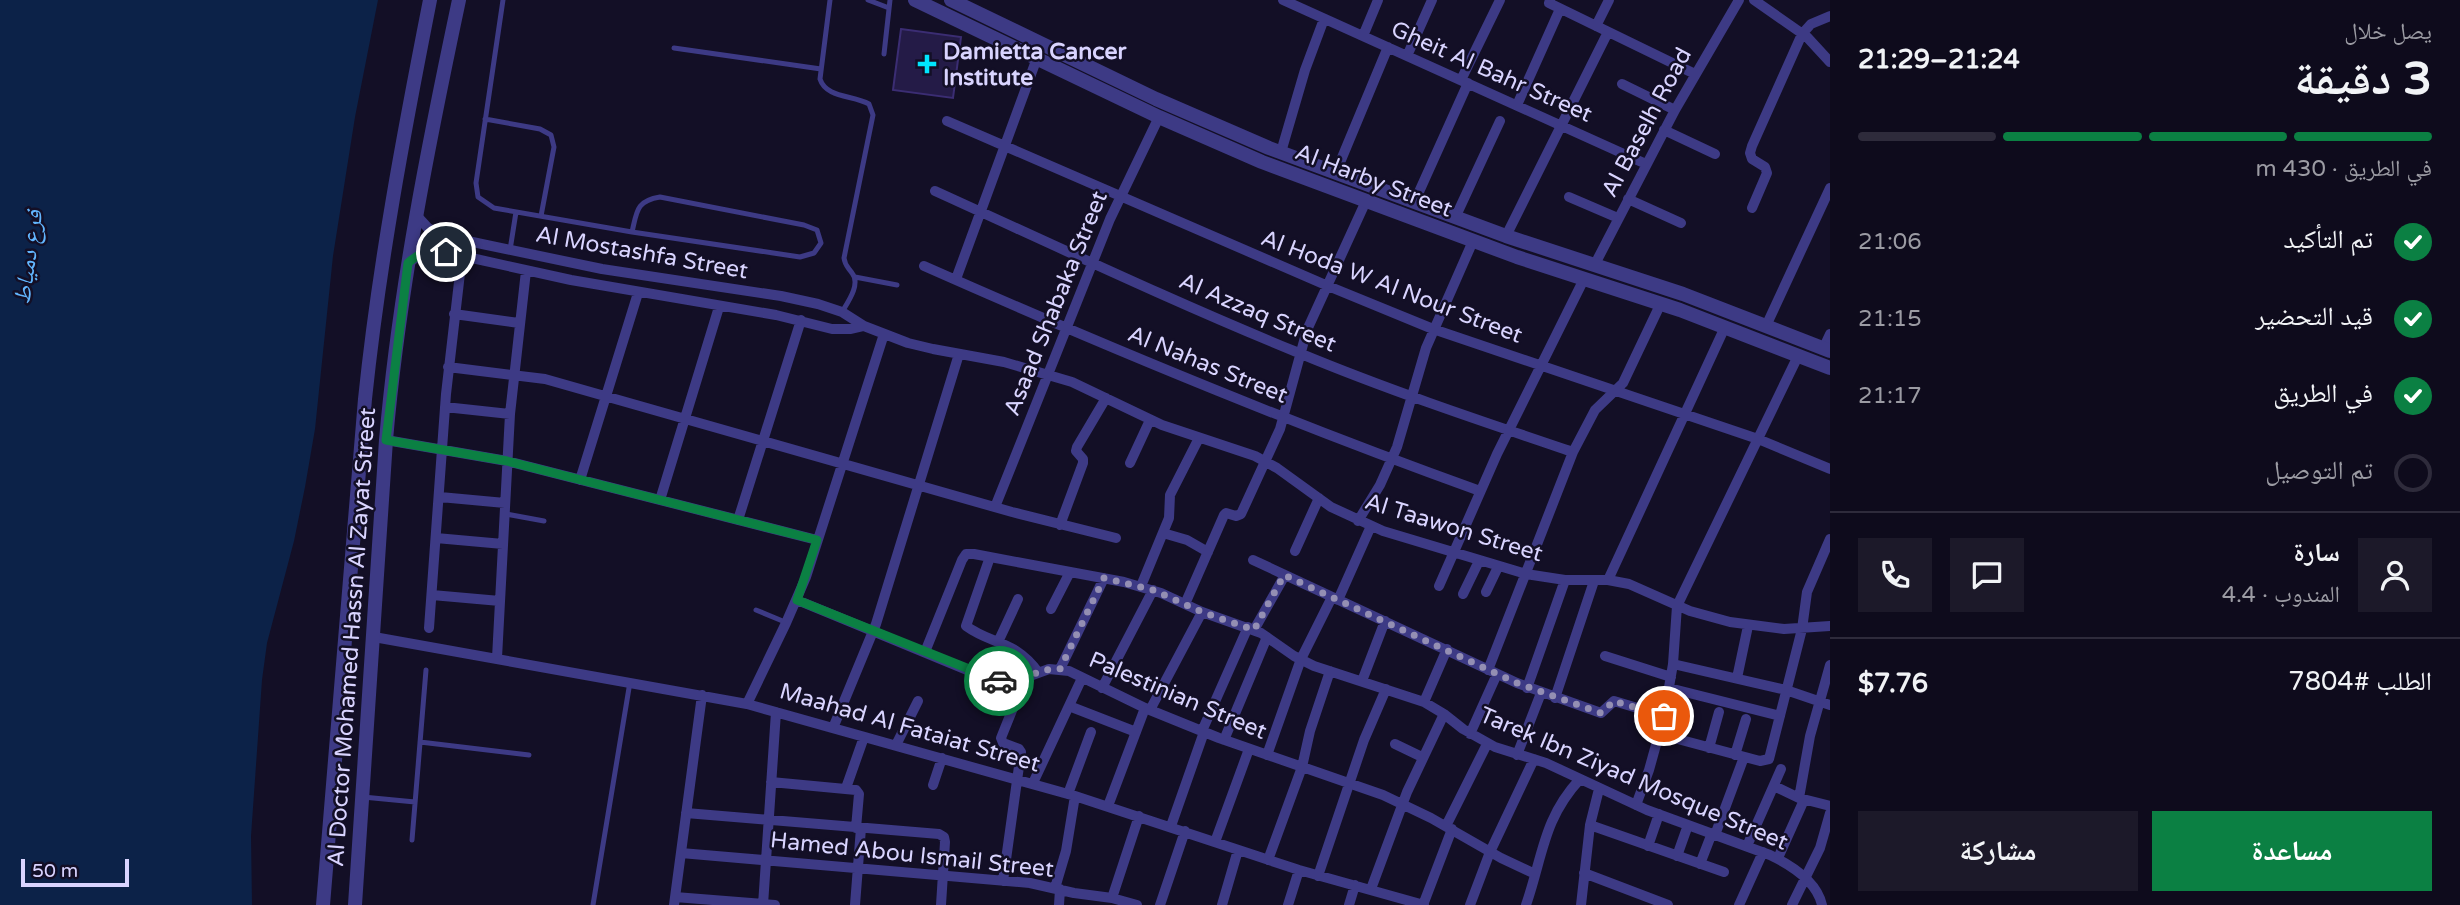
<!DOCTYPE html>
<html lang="ar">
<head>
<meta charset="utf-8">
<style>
  body { margin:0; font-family:"Varela Round","Noto Naskh Arabic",sans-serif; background:#1c1929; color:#f1f3f6; direction:rtl; height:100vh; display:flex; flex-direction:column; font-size:26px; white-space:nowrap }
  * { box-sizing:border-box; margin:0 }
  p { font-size:23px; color:#9b9ba3 }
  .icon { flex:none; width:38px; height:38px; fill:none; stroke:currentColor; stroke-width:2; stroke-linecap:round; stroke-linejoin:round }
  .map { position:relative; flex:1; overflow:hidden; direction:ltr }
  .panel { display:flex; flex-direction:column; background:#0e0b1c; width:630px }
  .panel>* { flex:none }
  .scale { position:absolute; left:21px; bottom:18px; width:108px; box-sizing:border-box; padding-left:7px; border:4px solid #d9d4ff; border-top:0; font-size:19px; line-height:24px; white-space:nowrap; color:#d9d4ff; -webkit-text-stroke:5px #130f26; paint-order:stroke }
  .pin { position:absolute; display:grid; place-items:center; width:60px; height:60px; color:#fff; margin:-30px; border:4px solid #fff; border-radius:50%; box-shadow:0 2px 7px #0007 }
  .courier { position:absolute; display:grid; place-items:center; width:70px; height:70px; margin:-35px; border:5px solid #0b8043; border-radius:50%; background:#fff; color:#222; box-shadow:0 2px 9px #0007 }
  .headline em { font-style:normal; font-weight:700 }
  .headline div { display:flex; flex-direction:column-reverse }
  .headline { display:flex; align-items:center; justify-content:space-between; height:119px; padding:0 28px }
  h1 { font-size:46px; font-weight:700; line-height:52px }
  .bar { display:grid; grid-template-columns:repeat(4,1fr); gap:10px 7px; align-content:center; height:84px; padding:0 28px }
  .bar i { height:9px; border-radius:5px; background:#2e2b3b }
  .bar .on { background:#0b8043 }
  .bar p { grid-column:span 4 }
  .line { display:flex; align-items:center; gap:18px; padding:0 28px; border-top:2px solid #2e2b3b }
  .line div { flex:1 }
  .round { display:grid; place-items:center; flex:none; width:74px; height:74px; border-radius:0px; background:#1c1929 }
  ol { padding:0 28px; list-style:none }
  li { display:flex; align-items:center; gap:21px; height:77px }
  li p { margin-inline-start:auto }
  li .icon { padding:7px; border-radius:50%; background:#0b8043; color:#fff; stroke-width:4 }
  li:last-child { color:#9b9ba3 }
  li i { width:38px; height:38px; border:4px solid #2e2b3b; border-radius:50% }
  .button { display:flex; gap:14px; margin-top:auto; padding:14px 28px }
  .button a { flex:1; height:80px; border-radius:0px; background:#0b8043; color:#fff; font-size:28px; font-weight:700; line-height:80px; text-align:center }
  .button a+a { background:#1c1929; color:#f1f3f6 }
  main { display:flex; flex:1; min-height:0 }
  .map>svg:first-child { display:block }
</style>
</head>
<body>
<main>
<section class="panel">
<div class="headline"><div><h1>3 دقيقة</h1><p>يصل خلال</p></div><em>21:24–21:29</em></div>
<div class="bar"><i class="on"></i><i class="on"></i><i class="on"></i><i></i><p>في الطريق · 430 m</p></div>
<ol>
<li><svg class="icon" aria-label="check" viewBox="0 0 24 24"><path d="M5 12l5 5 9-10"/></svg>تم التأكيد<p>21:06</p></li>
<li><svg class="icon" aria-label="check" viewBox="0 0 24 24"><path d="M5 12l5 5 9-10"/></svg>قيد التحضير<p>21:15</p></li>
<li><svg class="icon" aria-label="check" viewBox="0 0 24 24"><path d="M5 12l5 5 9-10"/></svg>في الطريق<p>21:17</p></li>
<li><i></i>تم التوصيل</li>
</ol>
<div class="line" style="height:126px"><a class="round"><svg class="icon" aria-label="person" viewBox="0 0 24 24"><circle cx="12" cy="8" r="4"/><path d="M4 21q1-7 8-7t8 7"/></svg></a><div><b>سارة</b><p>المندوب · 4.4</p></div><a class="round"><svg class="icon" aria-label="chat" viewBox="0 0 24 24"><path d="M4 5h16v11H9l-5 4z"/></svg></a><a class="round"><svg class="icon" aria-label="phone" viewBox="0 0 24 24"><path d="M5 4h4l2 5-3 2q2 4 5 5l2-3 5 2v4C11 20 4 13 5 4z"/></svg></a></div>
<div class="line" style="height:91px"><div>الطلب #7804</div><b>$7.76</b></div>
<div class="button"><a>مساعدة</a><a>مشاركة</a></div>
</section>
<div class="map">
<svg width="1830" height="905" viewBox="0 0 1830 905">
  <rect width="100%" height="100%" fill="#130f26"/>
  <path fill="#0c2248" d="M0,0H378L355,117L333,256L315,429L305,487L294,541L267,643L262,680L251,836L252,905H0Z"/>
  <path fill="#241b47" stroke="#3b2d73" stroke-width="2" d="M901,29L961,37L953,98L893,90Z"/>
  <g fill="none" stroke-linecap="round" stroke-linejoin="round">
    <path stroke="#3d3a85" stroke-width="5" d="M503,0L476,183L478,197L494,208L632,232L800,257L814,253L821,243L817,230L804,225L660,197C636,201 637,211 632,232
      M830,0L820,79C826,98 853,95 869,104L873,115L844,258C845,266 848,267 852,273C861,284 848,302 842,312
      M868,0L889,8
      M674,48L821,69
      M884,54L890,0
      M485,119L540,129L551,135L554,147L541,216
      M510,250L516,212
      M855,277L897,285
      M506,514L544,521
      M756,610L785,622
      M420,742L529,755
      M363,797L415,802
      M412,840L426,670
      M593,905L630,682"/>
    <path stroke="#3d3a85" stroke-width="10" d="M1283,0L1646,164
      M1550,0L1549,3L1695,74
      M1754,0L1807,37L1830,62
      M1596,26L1609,0
      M1363,36L1378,0
      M1407,56L1432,0
      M1461,80L1500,0
      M1622,84L1675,110
      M1517,105L1560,9
      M947,121L1328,286L1433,329L1758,439L1830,469
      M1664,130L1715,154
      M1281,152L1305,70L1324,19
      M1336,172L1388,47
      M935,191C1056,246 1176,303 1299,353C1388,390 1481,421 1573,452
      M1569,197L1618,218
      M1628,199L1681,223
      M1414,203L1468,83
      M1752,208L1767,173L1765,167L1752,159L1750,153L1752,146L1802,34L1811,24L1830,16
      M416,215L428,228L444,236L602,269L781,296L818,304L842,312L864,326L908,343L933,349L1004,362L1072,382L1162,425L1255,456L1277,468L1331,507L1383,531L1526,574L1565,580H1608L1629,584L1690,611L1730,622L1784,629L1830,626
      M1455,218L1500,121
      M1506,236L1608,32
      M408,263L423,253L440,251L571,280L776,315L832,329H851L864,326
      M924,266C1107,347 1292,424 1480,491
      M1594,266L1675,110L1739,0
      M956,279L1037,58
      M454,314L519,323
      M1766,326L1830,188
      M1823,349L1830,334
      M448,367L545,379L1012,512L1116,538
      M445,407L510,414
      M386,440L507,461L817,540
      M1130,463L1150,420
      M580,480L638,293
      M440,497L505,503
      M660,500L719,307
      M995,507L1110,219L1159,117
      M738,520L801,320
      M1358,521L1380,485L1397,447L1426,348L1473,241
      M1060,525L1083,463V459L1076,451L1077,447L1106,398
      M1163,533L1187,540L1208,552
      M436,538L503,544
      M1295,551L1319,498
      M990,557L966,626C992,645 1015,640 1038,672
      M1253,560L1517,683L1601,713L1614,701L1664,716
      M1608,580L1725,327
      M1141,586L1169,518L1170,495L1199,438
      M1439,586L1497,454L1584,279
      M1486,592L1498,567
      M1463,594L1479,561
      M432,595L500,601
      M797,600L991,680L1016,681L1049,669L1069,671L1145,708L1219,738L1383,795L1431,818L1501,858L1535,874
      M1338,600L1371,526
      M1185,604L1224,515L1226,513L1236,516L1241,514L1280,429L1307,330L1366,201
      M1051,609L1070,572
      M429,628L446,394L462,256
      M1254,630L1285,575
      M374,637L747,704L1075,796L1299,870L1424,905
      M999,640L1018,599
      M925,652L962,560L966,554H974L1124,582L1161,593L1202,612L1261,633L1294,656L1314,666L1424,702L1444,714L1463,729L1495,747L1546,763L1647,810L1770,855C1791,865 1817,882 1822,905
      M1605,656L1671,677
      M497,658L510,414L526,271
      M1673,664L1786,690L1830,705
      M1060,669L1104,578
      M1488,670L1573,452L1595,410L1623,383L1661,303
      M1737,678L1748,626
      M1362,681L1385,621
      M1102,688L1153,590
      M1527,688L1565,580
      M1669,688L1780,716
      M1555,698L1594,581
      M1424,702L1447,649
      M747,704L786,623L806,577L884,334
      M1069,706L1136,732
      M1150,710L1202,612
      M833,728L876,624L959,354
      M1202,731L1248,627
      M1470,734L1497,674
      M1659,734L1760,761L1769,759L1802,629L1807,592L1830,539
      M1224,740L1267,637
      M1395,744L1422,757
      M896,745L918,701
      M1709,748L1719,712
      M1267,755L1301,659L1332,597
      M1517,755L1541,693
      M1735,755L1746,719
      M771,782L856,790L859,794L856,828
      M1033,783L1082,678
      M933,785L942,758
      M1774,786L1799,798L1830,806
      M846,788L864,737
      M1068,794L1091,732
      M1799,798L1810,736L1830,665
      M1636,805L1649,770L1664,716L1673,664L1677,606L1798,356
      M1108,806L1145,708
      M686,813L939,834L944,837L945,842L941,905
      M1590,825L1724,872
      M1171,826L1204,732
      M1446,826L1487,744
      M1715,835L1744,757
      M1215,842L1249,749
      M1648,846L1659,814
      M1747,846L1781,769
      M681,853L1030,883L1074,893L1112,898L1137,905
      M1677,856L1688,825
      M1778,858L1804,800
      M1268,860L1302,767L1310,731L1330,671
      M1700,864L1712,833
      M1584,873L1668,905
      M1318,876L1364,740L1386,689
      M1003,881L1021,752L1019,749L1003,743L1001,738L1025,678
      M1055,888L1066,851L1075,796
      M1371,889L1407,792L1444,714
      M675,897L775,905
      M1112,898L1139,816
      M674,905L702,695
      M763,905L776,712
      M855,905L861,828
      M1059,905L1060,889
      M1160,905L1185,831
      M1222,905L1238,850
      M1288,905L1299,870
      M1349,905L1355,885
      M1423,905L1452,829
      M1470,905L1490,852L1534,759
      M1526,905C1543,856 1543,819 1580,779
      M1581,905L1590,825L1599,789
      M1739,905L1763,852
      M1792,905L1820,848L1830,813"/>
    <path stroke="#3d3a85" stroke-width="14" d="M915,0L1159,117L1262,162L1517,257L1680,310L1830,368
      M951,0L1156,99L1269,148L1506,236L1683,294L1830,351
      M323,905L365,399C379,264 404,132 430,0
      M355,905L386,440C399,291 428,146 459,0"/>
  </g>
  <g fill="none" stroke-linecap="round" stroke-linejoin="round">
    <path stroke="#948fb3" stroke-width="7" stroke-dasharray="0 12.6" d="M999,681C1022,684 1038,667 1060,669L1104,578L1153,590L1202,612L1254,630L1284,575L1517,683L1601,713L1614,701L1664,716"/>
    <path stroke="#0b8043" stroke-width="9" d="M446,252C431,249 419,253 408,263L386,440L507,461L817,540L797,600L999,681"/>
  </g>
  <path fill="#00e5ff" stroke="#130f26" stroke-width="2.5" d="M923.5 53.5h7v7h7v7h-7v7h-7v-7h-7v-7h7z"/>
  <g text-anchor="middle" stroke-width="5" stroke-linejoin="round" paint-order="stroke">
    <g font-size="23" font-weight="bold" fill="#d9d4ff" stroke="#130f26" text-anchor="start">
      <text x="943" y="59">Damietta Cancer<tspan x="943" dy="26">Institute</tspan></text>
    </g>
    <g font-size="23" fill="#d9d4ff" stroke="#130f26">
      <text transform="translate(1492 71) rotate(24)" y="8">Gheit Al Bahr Street</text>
      <text transform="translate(1646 122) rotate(-62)" y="8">Al Baselh Road</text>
      <text transform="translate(1374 180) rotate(21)" y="8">Al Harby Street</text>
      <text transform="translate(642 252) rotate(10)" y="8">Al Mostashfa Street</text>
      <text transform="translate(1392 286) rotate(21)" y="8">Al Hoda W Al Nour Street</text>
      <text transform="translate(1055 303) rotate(-68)" y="8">Asaad Shabaka Street</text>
      <text transform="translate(1258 312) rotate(23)" y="8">Al Azzaq Street</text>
      <text transform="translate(1208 364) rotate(22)" y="8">Al Nahas Street</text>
      <text transform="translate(1454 527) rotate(17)" y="8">Al Taawon Street</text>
      <text transform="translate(351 637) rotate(-86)" y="8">Al Doctor Mohamed Hassn Al Zayat Street</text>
      <text transform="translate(1178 695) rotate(23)" y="8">Palestinian Street</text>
      <text transform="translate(910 727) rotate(16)" y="8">Maahad Al Fataiat Street</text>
      <text transform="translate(1634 778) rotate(23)" y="8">Tarek Ibn Ziyad Mosque Street</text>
      <text transform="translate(912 854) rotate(6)" y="8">Hamed Abou Ismail Street</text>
    </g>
    <g font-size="24" font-style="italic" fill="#62b6ff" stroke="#130f26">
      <text transform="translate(28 257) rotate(-82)" y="8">فرع دمياط</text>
    </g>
  </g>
</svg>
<div class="scale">50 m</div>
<div class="pin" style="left:1664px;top:716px;background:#ea580c"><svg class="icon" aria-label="bag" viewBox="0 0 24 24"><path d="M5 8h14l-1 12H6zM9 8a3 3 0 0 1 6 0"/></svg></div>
<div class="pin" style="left:446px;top:252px;background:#1f2937"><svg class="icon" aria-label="home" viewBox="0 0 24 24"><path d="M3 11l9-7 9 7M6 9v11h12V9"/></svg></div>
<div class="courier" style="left:999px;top:681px"><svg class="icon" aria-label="car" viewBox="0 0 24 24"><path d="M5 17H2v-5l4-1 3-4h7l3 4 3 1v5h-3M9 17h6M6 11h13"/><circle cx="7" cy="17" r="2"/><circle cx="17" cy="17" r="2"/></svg></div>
</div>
</main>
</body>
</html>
